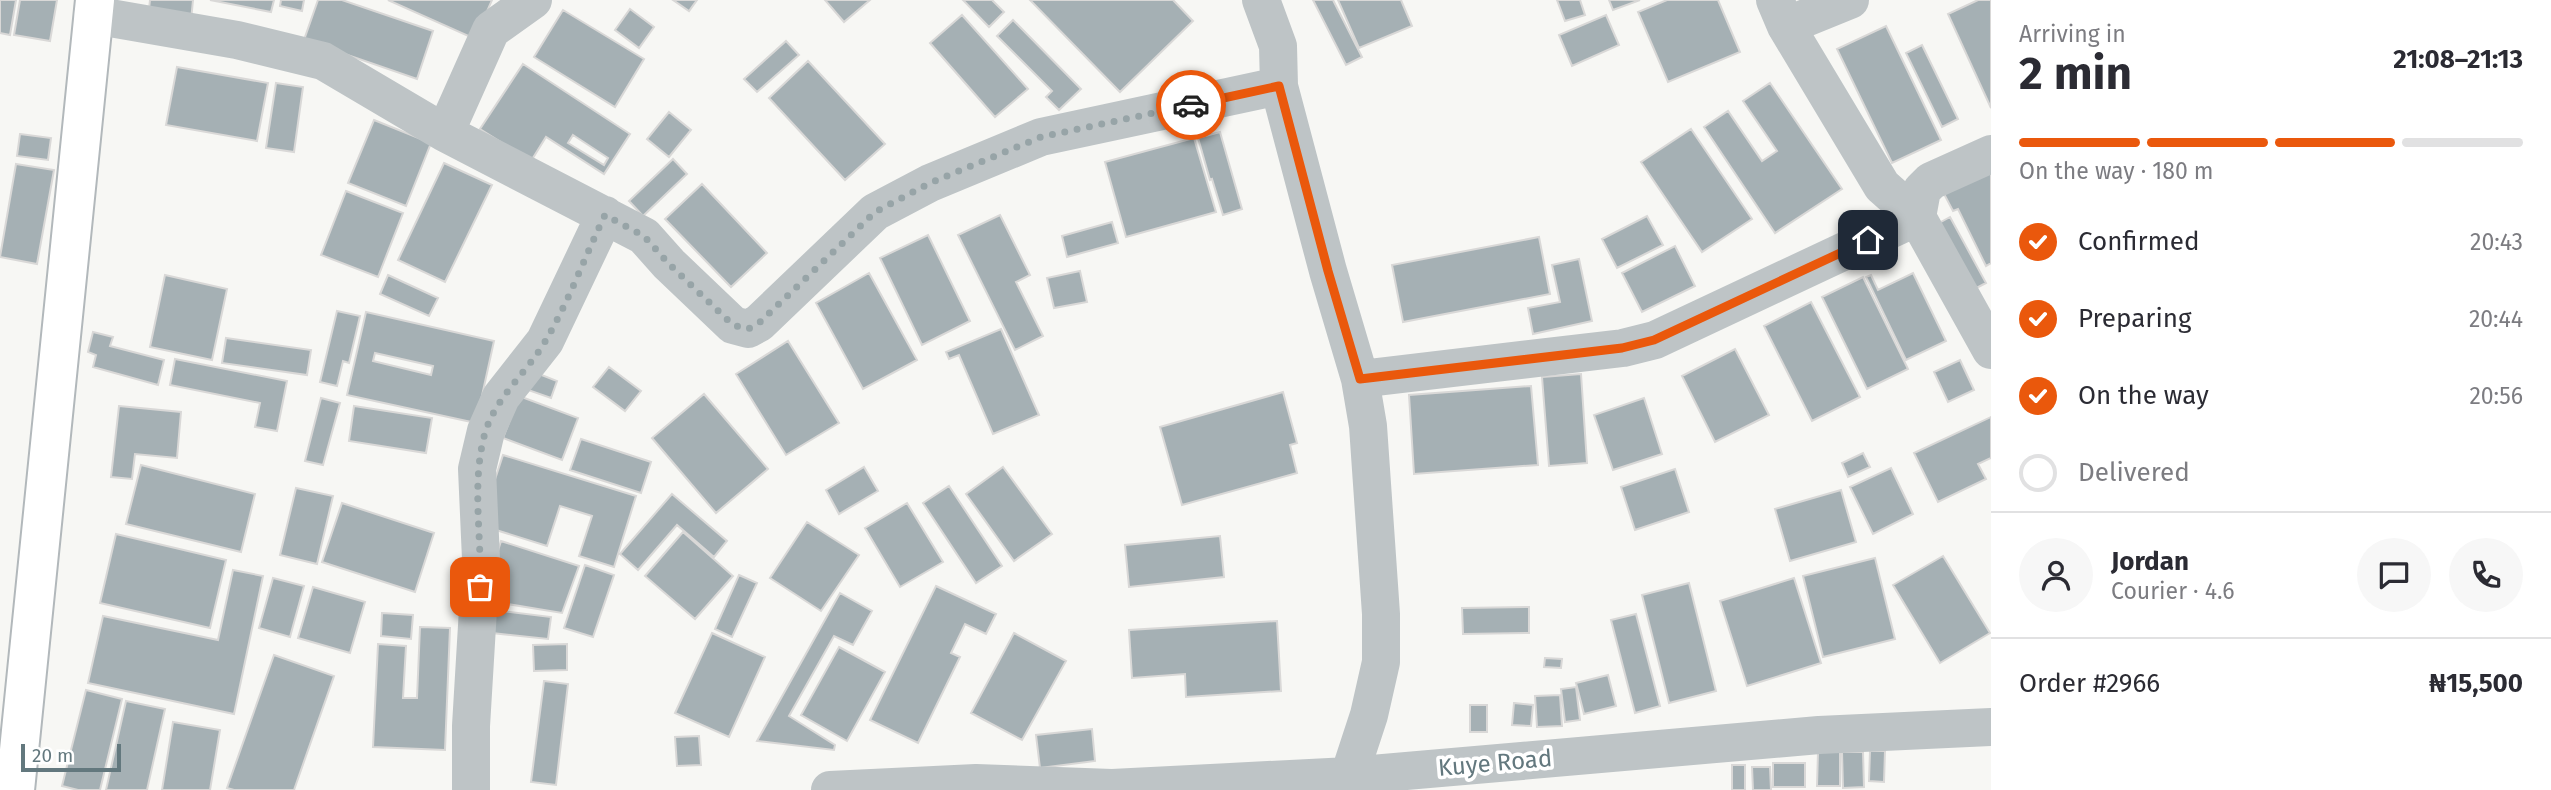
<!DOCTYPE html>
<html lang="en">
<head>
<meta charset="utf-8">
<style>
  body { margin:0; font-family:"Fira Sans",sans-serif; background:#f7f7f7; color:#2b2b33; height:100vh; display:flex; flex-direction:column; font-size:26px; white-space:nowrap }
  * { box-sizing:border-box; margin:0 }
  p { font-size:23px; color:#7c7c81 }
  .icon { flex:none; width:38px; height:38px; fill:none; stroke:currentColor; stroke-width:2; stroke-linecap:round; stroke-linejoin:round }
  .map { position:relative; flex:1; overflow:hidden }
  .side { display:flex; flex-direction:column; background:#fff; width:560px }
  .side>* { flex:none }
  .scale { position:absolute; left:21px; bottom:18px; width:100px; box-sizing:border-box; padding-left:7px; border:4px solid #63787e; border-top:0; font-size:19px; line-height:24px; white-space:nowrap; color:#63787e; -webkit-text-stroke:5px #fff; paint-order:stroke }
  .pin { position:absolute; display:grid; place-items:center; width:60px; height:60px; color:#fff; margin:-30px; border-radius:14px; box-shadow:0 4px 10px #0006 }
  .courier { position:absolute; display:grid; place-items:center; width:70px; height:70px; margin:-35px; border:5px solid #ea580c; border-radius:50%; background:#fff; color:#222; box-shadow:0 2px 9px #0007 }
  .overview em { font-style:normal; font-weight:700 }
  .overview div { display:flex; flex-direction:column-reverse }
  .overview { display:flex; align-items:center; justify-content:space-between; height:119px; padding:0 28px }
  h1 { font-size:46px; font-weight:700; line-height:52px }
  .bar { display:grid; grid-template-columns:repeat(4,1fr); gap:10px 7px; align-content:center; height:84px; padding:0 28px }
  .bar i { height:9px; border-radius:5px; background:#e1e1e2 }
  .bar .on { background:#ea580c }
  .bar p { grid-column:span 4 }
  .line { display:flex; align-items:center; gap:18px; padding:0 28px; border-top:2px solid #e1e1e2 }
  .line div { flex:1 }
  .round { display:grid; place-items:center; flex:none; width:74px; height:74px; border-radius:37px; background:#f7f7f7 }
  ol { padding:0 28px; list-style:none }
  li { display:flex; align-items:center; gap:21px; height:77px }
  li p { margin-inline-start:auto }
  li .icon { padding:7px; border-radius:50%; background:#ea580c; color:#fff; stroke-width:4 }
  li:last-child { color:#7c7c81 }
  li i { width:38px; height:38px; border:4px solid #e1e1e2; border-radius:50% }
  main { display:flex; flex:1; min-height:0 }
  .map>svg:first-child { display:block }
</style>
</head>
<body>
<main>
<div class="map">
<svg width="1991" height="790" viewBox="0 0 1991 790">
  <rect width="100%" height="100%" fill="#f7f7f4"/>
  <path fill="#a5b0b4" stroke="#d9d8d7" stroke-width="2" fill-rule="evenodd" d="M0,0H16L10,35L0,33Z
    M20,0H57L50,41L14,35Z
    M150,0H193L191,21L148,18Z
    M210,0H274L271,12Z
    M281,0H304L302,11L280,6Z
    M318,0H342L433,31L417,79L304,40Z
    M388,0H492L475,39Z
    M673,0H697L689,11Z
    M825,0H870L844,22Z
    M963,0H992L1004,12L989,27Z
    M1030,0H1173L1193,21L1120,92Z
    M1313,0H1333L1362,57L1346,65Z
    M1338,0H1401L1412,26L1359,48Z
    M1557,0H1580L1585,15L1565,21Z
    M1609,0H1640L1613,10Z
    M1667,0H1718L1740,52L1668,82L1638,12Z
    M1978,0H1991V108L1948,14Z
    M630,9L654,27L639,48L615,30Z
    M563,10L644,59L615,107L534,57Z
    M962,15L1028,89L995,117L930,43Z
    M1606,15L1619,45L1572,66L1559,35Z
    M1013,20L1081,89L1059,110L1046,97L1052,91L997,36Z
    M1886,26L1941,140L1892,163L1837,49Z
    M786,41L799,55L757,92L744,79Z
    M1922,45L1958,119L1942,127L1906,53Z
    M808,61L885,144L845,180L769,98Z
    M523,64L630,134L604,174L546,137L531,161L480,129ZM573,135L608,158L604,165L568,143Z
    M177,67L268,83L257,141L166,125Z
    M276,83L303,87L294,152L266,148Z
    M1770,83L1842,189L1775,233L1704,127L1728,111L1762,161L1777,151L1743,101Z
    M669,112L691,130L669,157L647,139Z
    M374,120L431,143L406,206L348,183Z
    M1691,129L1752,219L1702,252L1641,162Z
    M1220,132L1242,209L1223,215L1212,179L1210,180L1198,138Z
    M20,134L51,138L48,160L17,156Z
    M1194,138L1216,212L1126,237L1105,162Z
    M673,159L687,174L643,216L629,201Z
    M444,163L492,185L445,282L398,260Z
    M16,164L54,170L37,264L0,257Z
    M1991,169V263L1986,266L1958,209L1953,211L1943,192Z
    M702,184L767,253L731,287L665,219Z
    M346,191L403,213L378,277L321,255Z
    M1000,215L1030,275L1016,282L1043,336L1015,350L958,235Z
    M1647,216L1663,245L1617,268L1602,239Z
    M1950,217L1986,283L1967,293L1932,227Z
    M1112,222L1118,243L1067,257L1062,236Z
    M928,235L970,321L922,345L880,258Z
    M1539,237L1550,294L1403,322L1392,265Z
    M1675,246L1695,286L1642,312L1622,273Z
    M1579,259L1592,321L1533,334L1528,308L1560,302L1552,265Z
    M1080,271L1087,302L1054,308L1047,278Z
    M869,273L917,360L863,389L816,303Z
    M1913,273L1946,341L1906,360L1866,277L1871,275L1878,290Z
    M165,275L227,289L212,360L150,347Z
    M388,275L438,298L429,316L380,294Z
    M1863,277L1908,369L1867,389L1822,297Z
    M1811,302L1860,397L1812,421L1764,326Z
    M337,311L360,316L349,363L343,361L337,386L320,382Z
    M366,312L494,341L476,423L347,395ZM375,353L433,366L431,375L373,361Z
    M1001,329L1039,415L993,434L959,355L949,359L946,352Z
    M93,332L113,337L110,346L164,360L158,385L93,367L96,355L88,352Z
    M226,338L311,350L307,375L222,363Z
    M788,341L839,423L786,455L736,374Z
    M1735,349L1769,415L1715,442L1682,376Z
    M175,359L287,381L277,431L255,427L260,403L170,385Z
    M1960,360L1974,390L1948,402L1934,372Z
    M609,367L641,391L625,411L593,387Z
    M534,372L557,381L551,398L528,390Z
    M1581,374L1587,463L1549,466L1542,377Z
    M1531,386L1538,465L1414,474L1409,395Z
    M1283,392L1297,443L1290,445L1297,473L1182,505L1160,427Z
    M704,394L768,469L716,513L652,438Z
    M519,396L578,418L562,460L503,438Z
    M321,398L340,403L323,465L305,461Z
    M1644,398L1662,454L1613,470L1594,415Z
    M119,406L181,412L177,458L135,454L132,479L111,477Z
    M354,406L432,418L426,453L349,441Z
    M1991,417V458L1978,464L1986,479L1938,502L1914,453Z
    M581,439L651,462L641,493L570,470Z
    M1863,453L1870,467L1848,477L1842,463Z
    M503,455L636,496L614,567L579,556L592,516L560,506L547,546L480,525Z
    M141,465L255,494L241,552L126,524Z
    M864,467L878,491L839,514L826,490Z
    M1003,467L1052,534L1014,561L966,494Z
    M1891,468L1913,514L1873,534L1850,487Z
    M1675,469L1689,512L1635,530L1621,487Z
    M949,486L1002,566L976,583L923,503Z
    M296,488L333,496L317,564L280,555Z
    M1841,490L1856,542L1790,561L1775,509Z
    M672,494L727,541L714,557L677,525L638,570L620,554Z
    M342,503L434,533L415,592L322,562Z
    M907,503L943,562L900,587L865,528Z
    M807,522L859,555L821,611L770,578Z
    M683,532L733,576L695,619L645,576Z
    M116,534L226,560L210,628L100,603Z
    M1220,536L1224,577L1129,587L1125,545Z
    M501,541L579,566L562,613L483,600Z
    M1943,556L1990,633L1940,663L1893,585Z
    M1875,558L1895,639L1823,657L1803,576Z
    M585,565L614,575L593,637L564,628Z
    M233,570L263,576L234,714L88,683L103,616L218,640Z
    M739,575L757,583L732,637L715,629Z
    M273,578L304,586L290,637L259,628Z
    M1794,578L1821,663L1747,686L1720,601Z
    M1689,583L1716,691L1669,703L1642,595Z
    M936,586L996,614L986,634L965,624L951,653L960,657L918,743L870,720Z
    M313,587L365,602L350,653L298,638Z
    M840,593L872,611L853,645L834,636L789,716L835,745L834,750L757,741Z
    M1529,607V633L1463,634L1462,608Z
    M486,609L551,617L548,639L483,632Z
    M382,613L413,615L411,639L381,636Z
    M1636,614L1660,706L1635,713L1611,620Z
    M1277,621L1281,691L1186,697L1185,674L1132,678L1129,630Z
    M420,627L450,628L445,750L373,747L378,644L406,646L403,698H417Z
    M712,633L765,657L729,737L675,713Z
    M1014,633L1066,661L1022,740L971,713Z
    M567,644V670L534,671L533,645Z
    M839,647L885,672L847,741L801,715Z
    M274,655L334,676L294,790H234L227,788Z
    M1545,658L1562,659L1561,668L1544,667Z
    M1608,675L1616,706L1584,714L1576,683Z
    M544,681L568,684L556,785L531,782Z
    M1576,687L1580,720L1565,722L1561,689Z
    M86,690L122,699L100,790H78L62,786Z
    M1560,695L1562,726L1537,727L1535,696Z
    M126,701L165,709L147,790H106Z
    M1514,703L1533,705L1531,726L1512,725Z
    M1470,705H1487V732H1470Z
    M173,722L220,730L210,790H162Z
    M1092,729L1095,761L1040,768L1036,735Z
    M699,736L701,765L677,766L675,737Z
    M1870,751H1885L1884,782L1869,781Z
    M1818,752H1840V786H1817Z
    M1842,752H1863L1864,787L1843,788Z
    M1773,763H1805V787H1773Z
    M1732,765H1745V790H1732Z
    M1752,767H1770L1771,790H1753Z"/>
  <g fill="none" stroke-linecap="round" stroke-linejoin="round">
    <defs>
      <path id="major" d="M15,790L95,0"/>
    </defs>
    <use href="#major" stroke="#b2b8bb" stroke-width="42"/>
    <path stroke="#bec4c6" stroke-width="38" d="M1261,0L1278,46L1279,86L1328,271L1360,379L1368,426L1381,614V662L1369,715L1349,776
      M1775,0L1786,26L1882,186L1917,217L1991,350
      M93,15L237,40L323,61L445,133L644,236L669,264L733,325L748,329L759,323L875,212L930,183L1041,137L1279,86
      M1786,26L1850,0
      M445,133L491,30L533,0
      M1360,379L1623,348L1655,340L1917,217L1922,190L1931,181L1991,154
      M471,790V726L481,559L477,469L486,431L501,397L545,341L605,215
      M830,790L976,783L1112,788L1349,776L1819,735L1991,727"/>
    <use href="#major" stroke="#fff" stroke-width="38"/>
  </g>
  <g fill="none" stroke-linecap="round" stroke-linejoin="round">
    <path stroke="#97a4a7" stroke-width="7" stroke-dasharray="0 12.6" d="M480,587C482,536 471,483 485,433C496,396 527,373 546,340C569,301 585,256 605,215L644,236L669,264L733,325L748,329L759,323L875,212L930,183L1041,137L1191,105"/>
    <path stroke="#ea580c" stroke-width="9" d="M1191,105L1279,86L1328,271L1360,379L1622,348L1654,340L1868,240"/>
  </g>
  <g text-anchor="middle" stroke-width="7" stroke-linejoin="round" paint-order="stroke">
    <g font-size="24" fill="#63787e" stroke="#fff">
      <text transform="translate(1495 763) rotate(-5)" y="8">Kuye Road</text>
    </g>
  </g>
</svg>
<div class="scale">20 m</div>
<div class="pin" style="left:480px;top:587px;background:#ea580c"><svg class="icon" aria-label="bag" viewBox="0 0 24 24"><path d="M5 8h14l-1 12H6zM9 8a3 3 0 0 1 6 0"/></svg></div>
<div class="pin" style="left:1868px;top:240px;background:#1f2937"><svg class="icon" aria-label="home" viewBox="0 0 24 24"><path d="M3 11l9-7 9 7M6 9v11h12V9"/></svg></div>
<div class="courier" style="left:1191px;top:105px"><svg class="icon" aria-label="car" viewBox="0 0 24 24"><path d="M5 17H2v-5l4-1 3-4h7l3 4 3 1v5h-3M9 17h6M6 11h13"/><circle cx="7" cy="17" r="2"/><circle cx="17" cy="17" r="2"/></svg></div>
</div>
<section class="side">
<div class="overview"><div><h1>2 min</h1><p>Arriving in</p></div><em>21:08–21:13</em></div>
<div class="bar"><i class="on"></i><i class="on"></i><i class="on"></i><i></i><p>On the way · 180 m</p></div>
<ol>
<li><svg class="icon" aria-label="check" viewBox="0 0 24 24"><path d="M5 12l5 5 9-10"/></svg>Confirmed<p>20:43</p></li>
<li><svg class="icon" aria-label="check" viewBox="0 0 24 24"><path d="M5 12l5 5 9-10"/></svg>Preparing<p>20:44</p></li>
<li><svg class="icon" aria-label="check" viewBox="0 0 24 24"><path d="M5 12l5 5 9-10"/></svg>On the way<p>20:56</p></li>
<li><i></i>Delivered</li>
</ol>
<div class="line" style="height:126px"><a class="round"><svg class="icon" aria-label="person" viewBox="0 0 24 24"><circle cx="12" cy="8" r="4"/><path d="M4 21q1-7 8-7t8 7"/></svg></a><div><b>Jordan</b><p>Courier · 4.6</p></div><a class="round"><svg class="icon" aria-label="chat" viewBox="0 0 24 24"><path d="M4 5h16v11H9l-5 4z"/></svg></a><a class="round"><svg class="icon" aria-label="phone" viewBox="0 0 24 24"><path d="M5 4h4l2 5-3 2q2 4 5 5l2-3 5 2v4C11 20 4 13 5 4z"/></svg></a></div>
<div class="line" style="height:91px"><div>Order #2966</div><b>₦15,500</b></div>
</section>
</main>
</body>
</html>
